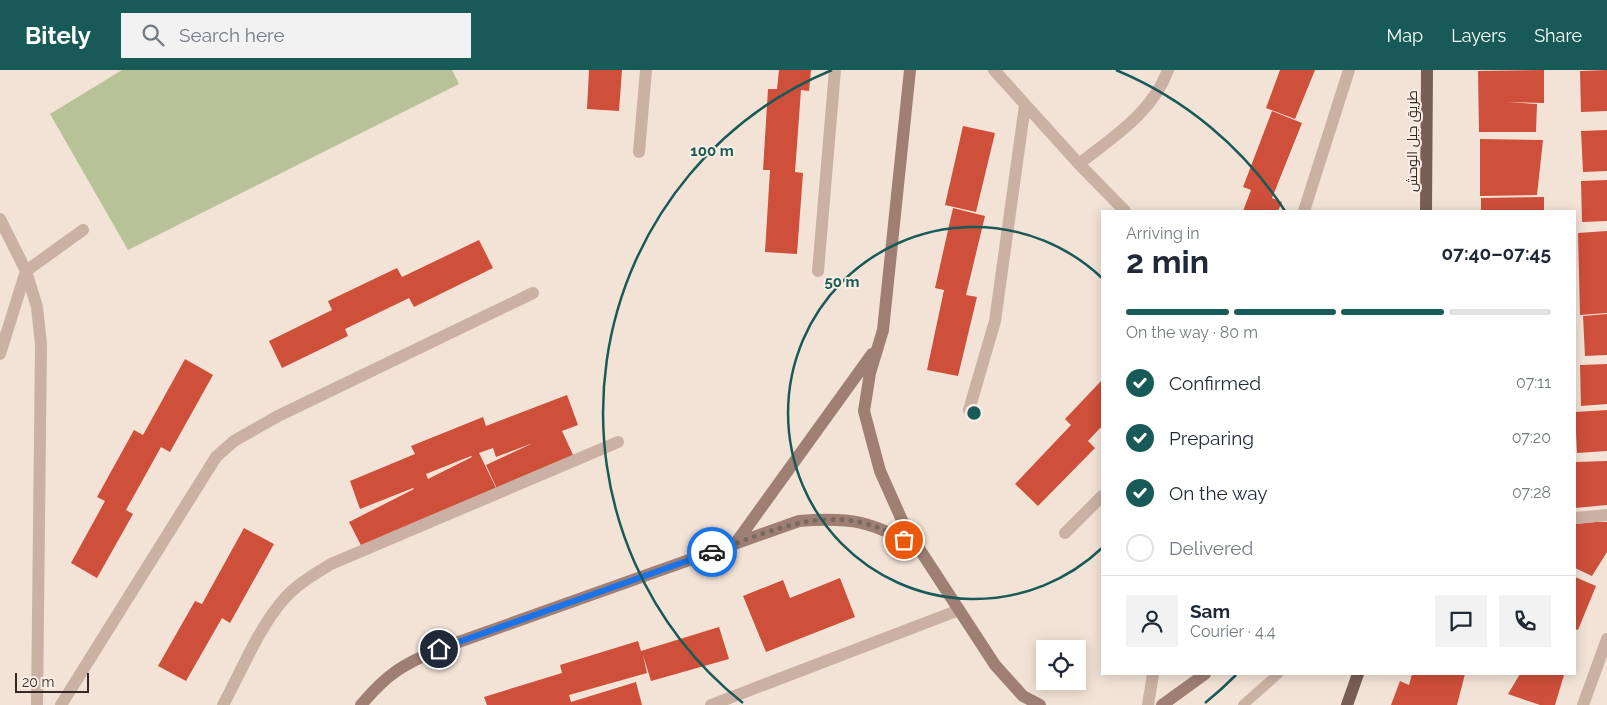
<!DOCTYPE html>
<html lang="en">
<head>
<meta charset="utf-8">
<style>
  body { margin:0; font-family:Raleway,Cairo,sans-serif; background:#f2f2f3; color:#1f2937; height:100vh; display:flex; flex-direction:column; font-size:19px; white-space:nowrap }
  * { box-sizing:border-box; margin:0 }
  p { font-size:16px; color:#747a83 }
  .icon { flex:none; width:28px; height:28px; fill:none; stroke:currentColor; stroke-width:2; stroke-linecap:round; stroke-linejoin:round }
  .map { position:relative; flex:1; overflow:hidden }
  .drawer { position:absolute; left:1101px; top:140px; width:475px; height:465px; display:flex; flex-direction:column; background:#fff; border-radius:0px; box-shadow:0 2px 12px #0003 }
  .drawer>* { flex:none }
  .buttons { position:absolute; left:1036px; top:570px; display:grid; gap:10px }
  .buttons a { display:grid; place-items:center; width:50px; height:50px; border-radius:0px; background:#fff; box-shadow:0 2px 12px #0003; font-size:25px }
  .scale { position:absolute; left:15px; bottom:12px; width:74px; box-sizing:border-box; padding-left:5px; border:2px solid #362925; border-top:0; font-size:14px; line-height:18px; white-space:nowrap; color:#362925; -webkit-text-stroke:4px #faeee4; paint-order:stroke }
  .pin { position:absolute; display:grid; place-items:center; width:42px; height:42px; color:#fff; margin:-21px; border:2px solid #fff; border-radius:50%; box-shadow:0 1px 5px #0007 }
  .courier { position:absolute; display:grid; place-items:center; width:50px; height:50px; margin:-25px; border:4px solid #1a73e8; border-radius:50%; background:#fff; color:#222; box-shadow:0 1px 6px #0007 }
  .head em { font-style:normal; font-weight:700 }
  .head div { display:flex; flex-direction:column-reverse }
  .head { display:flex; align-items:center; justify-content:space-between; height:85px; padding:0 25px }
  h1 { font-size:32px; font-weight:700; line-height:38px }
  .bar { display:grid; grid-template-columns:repeat(4,1fr); gap:8px 5px; align-content:center; height:60px; padding:0 25px }
  .bar i { height:6px; border-radius:4px; background:#e0e1e3 }
  .bar .selected { background:#185a57 }
  .bar p { grid-column:span 4 }
  .line { display:flex; align-items:center; gap:12px; padding:0 25px; border-top:1px solid #e0e1e3 }
  .line div { flex:1 }
  .round { display:grid; place-items:center; flex:none; width:52px; height:52px; border-radius:0px; background:#f2f2f3 }
  ol { padding:0 25px; list-style:none }
  li { display:flex; align-items:center; gap:15px; height:55px }
  li p { margin-inline-start:auto }
  li .icon { padding:5px; border-radius:50%; background:#185a57; color:#fff; stroke-width:4 }
  li:last-child { color:#747a83 }
  li i { width:28px; height:28px; border:2px solid #e0e1e3; border-radius:50% }
  header { display:flex; align-items:center; gap:30px; box-sizing:border-box; height:70px; padding:0 25px; background:#185a57; color:#fff }
  header strong { font-size:24px }
  nav { display:flex; gap:28px; margin-inline-start:auto; font-size:18px }
  .search { width:350px; height:45px; background:#f2f2f3; display:flex; align-items:center; gap:12px; box-sizing:border-box; padding:0 18px; border-radius:0px; color:#747a83; font-size:19px }
  .map>svg:first-child { display:block }
</style>
</head>
<body>
<header>
<strong>Bitely</strong>
<div class="search"><svg class="icon" aria-label="search" viewBox="0 0 24 24"><circle cx="10" cy="10" r="6"/><path d="M15 15l6 6"/></svg>Search here</div>
<nav><a>Map</a><a>Layers</a><a>Share</a></nav>
</header>
<div class="map">
<svg width="1607" height="635" viewBox="0 0 1607 635">
  <rect width="100%" height="100%" fill="#f3e3d7"/>
  <path fill="#b8c297" d="M122,0H452L459,14L128,180L50,44Z"/>
  <path fill="#ce4f3a" fill-rule="evenodd" d="M589,0H622L619,41L587,39Z
    M779,0H811L809,21L801,20L795,102L803,103L797,184L765,182L770,100H763L768,19H777Z
    M1280,0H1315L1295,49L1266,38Z
    M1544,0V33L1507,32L1537,34L1536,62H1479L1478,1Z
    M1607,0V41L1581,42L1580,1Z
    M1272,41L1302,53L1272,128L1282,132L1278,141H1243L1251,120L1243,117Z
    M963,56L995,63L976,142L945,135Z
    M1607,60V101L1583,102L1581,61Z
    M1480,69L1543,70L1537,125L1480,126Z
    M1607,110V151L1582,152L1581,111Z
    M1544,127V141H1481V128Z
    M953,138L985,146L966,225L977,227L958,306L927,300L944,220L935,218Z
    M1607,161V243L1580,245L1578,163Z
    M479,170L493,198L414,237L409,228L345,259L348,266L282,298L269,271L332,240L328,231L397,198L402,207Z
    M1607,244V285L1585,286L1583,246Z
    M185,289L213,305L170,382L161,377L126,440L133,444L97,508L71,493L105,431L97,427L134,360L143,365Z
    M1607,294V334L1581,336L1580,295Z
    M1102,310V356L1088,371L1095,378L1038,436L1015,414L1071,355L1065,349Z
    M567,325L578,355L562,361L574,387L498,421L486,395L533,373L496,387L493,378L479,383L496,418L365,483L349,452L414,419L413,418L360,439L350,411L415,384L411,376L483,347L486,356ZM471,386L472,387L428,409L426,404Z
    M1607,340V381L1577,383L1575,342Z
    M1607,391V435L1575,438V392Z
    M1596,452H1607V482L1592,506L1575,498V454Z
    M244,458L274,474L230,553L222,548L186,611L158,596L195,531L202,534Z
    M1575,507L1596,516L1578,560L1575,559Z
    M840,508L855,547L766,582L743,526L783,510L790,528Z
    M719,557L729,589L651,611L643,585L647,603L569,625L571,632L636,612L642,635H487L484,627L562,603L560,595L638,571L641,581Z
    M1412,604H1465L1457,635H1391L1400,611L1409,615Z
    M1520,604L1564,605L1555,635H1540L1508,624Z"/>
  <g fill="none" stroke-linecap="round" stroke-linejoin="round">
    <path stroke="#cbb1a3" stroke-width="10" d="M1243,635L1278,604"/>
    <path stroke="#cbb1a3" stroke-width="12" d="M994,0L1079,94L1125,141
      M639,82L646,0
      M1079,94C1113,67 1153,42 1168,0
      M1304,141L1349,0
      M0,149L26,201L37,237L41,274L37,635
      M818,201L835,0
      M0,284L26,201L83,160
      M969,340L995,251L1025,35
      M1575,448L1607,445
      M1065,463L1102,426
      M61,635L216,387L234,371L278,346L533,223
      M223,635C241,602 260,555 285,528C297,514 315,504 331,494L618,372
      M711,635L959,540
      M1148,635L1153,604
      M1583,635L1607,569"/>
    <path stroke="#9f7f74" stroke-width="12" d="M910,0L883,260L870,303L864,341L880,401L905,457L995,595L1023,626L1040,635
      M735,474L872,284
      M361,635C387,604 402,595 439,579L799,451C851,447 871,451 917,477
      M1162,635L1205,604"/>
    <path stroke="#795e55" stroke-width="12" d="M1426,141L1427,0
      M1347,635L1358,604"/>
  </g>
  <g fill="none" stroke-linecap="round" stroke-linejoin="round">
    <path stroke="#786a63" stroke-width="5" stroke-dasharray="0 9" d="M712,482C780,458 835,429 904,470"/>
    <path stroke="#1a73e8" stroke-width="6" d="M439,579L712,482"/>
  </g>
  <g fill="none" stroke="#185a57" stroke-width="2.5">
    <path d="M1102 478A186 186 0 1 1 1102 208"/>
    <path d="M1236 605A371 371 0 0 1 1205 633M743 633A371 371 0 0 1 832 0M1116 0A371 371 0 0 1 1285 141"/>
  </g>
  <g text-anchor="middle" stroke-width="4" stroke-linejoin="round" paint-order="stroke">
    <g font-size="14" fill="#362925" stroke="#faeee4">
      <text transform="translate(1412 71) rotate(-90)" y="5">طريق جبل الوحش</text>
    </g>
  </g>
  <circle cx="974" cy="343" r="8" fill="#185a57" stroke="#faeee4" stroke-width="2.5"/>
  <g font-size="15" text-anchor="middle" font-weight="bold" fill="#185a57" stroke="#faeee4" stroke-width="4" stroke-linejoin="round" paint-order="stroke">
    <text x="712" y="86">100 m</text>
    <text x="842" y="217">50 m</text>
  </g>
</svg>
<div class="buttons">
<a><svg class="icon" aria-label="locate" viewBox="0 0 24 24"><circle cx="12" cy="12" r="6"/><path d="M12 2v4M12 18v4M2 12h4M18 12h4"/></svg></a>
</div>
<div class="scale">20 m</div>
<div class="pin" style="left:904px;top:470px;background:#ea580c"><svg class="icon" aria-label="bag" viewBox="0 0 24 24"><path d="M5 8h14l-1 12H6zM9 8a3 3 0 0 1 6 0"/></svg></div>
<div class="pin" style="left:439px;top:579px;background:#1f2937"><svg class="icon" aria-label="home" viewBox="0 0 24 24"><path d="M3 11l9-7 9 7M6 9v11h12V9"/></svg></div>
<div class="courier" style="left:712px;top:482px"><svg class="icon" aria-label="car" viewBox="0 0 24 24"><path d="M5 17H2v-5l4-1 3-4h7l3 4 3 1v5h-3M9 17h6M6 11h13"/><circle cx="7" cy="17" r="2"/><circle cx="17" cy="17" r="2"/></svg></div>
<section class="drawer">
<div class="head"><div><h1>2 min</h1><p>Arriving in</p></div><em>07:40–07:45</em></div>
<div class="bar"><i class="selected"></i><i class="selected"></i><i class="selected"></i><i></i><p>On the way · 80 m</p></div>
<ol>
<li><svg class="icon" aria-label="check" viewBox="0 0 24 24"><path d="M5 12l5 5 9-10"/></svg>Confirmed<p>07:11</p></li>
<li><svg class="icon" aria-label="check" viewBox="0 0 24 24"><path d="M5 12l5 5 9-10"/></svg>Preparing<p>07:20</p></li>
<li><svg class="icon" aria-label="check" viewBox="0 0 24 24"><path d="M5 12l5 5 9-10"/></svg>On the way<p>07:28</p></li>
<li><i></i>Delivered</li>
</ol>
<div class="line" style="height:90px"><a class="round"><svg class="icon" aria-label="person" viewBox="0 0 24 24"><circle cx="12" cy="8" r="4"/><path d="M4 21q1-7 8-7t8 7"/></svg></a><div><b>Sam</b><p>Courier · 4.4</p></div><a class="round"><svg class="icon" aria-label="chat" viewBox="0 0 24 24"><path d="M4 5h16v11H9l-5 4z"/></svg></a><a class="round"><svg class="icon" aria-label="phone" viewBox="0 0 24 24"><path d="M5 4h4l2 5-3 2q2 4 5 5l2-3 5 2v4C11 20 4 13 5 4z"/></svg></a></div>
</section>
</div>
</body>
</html>
